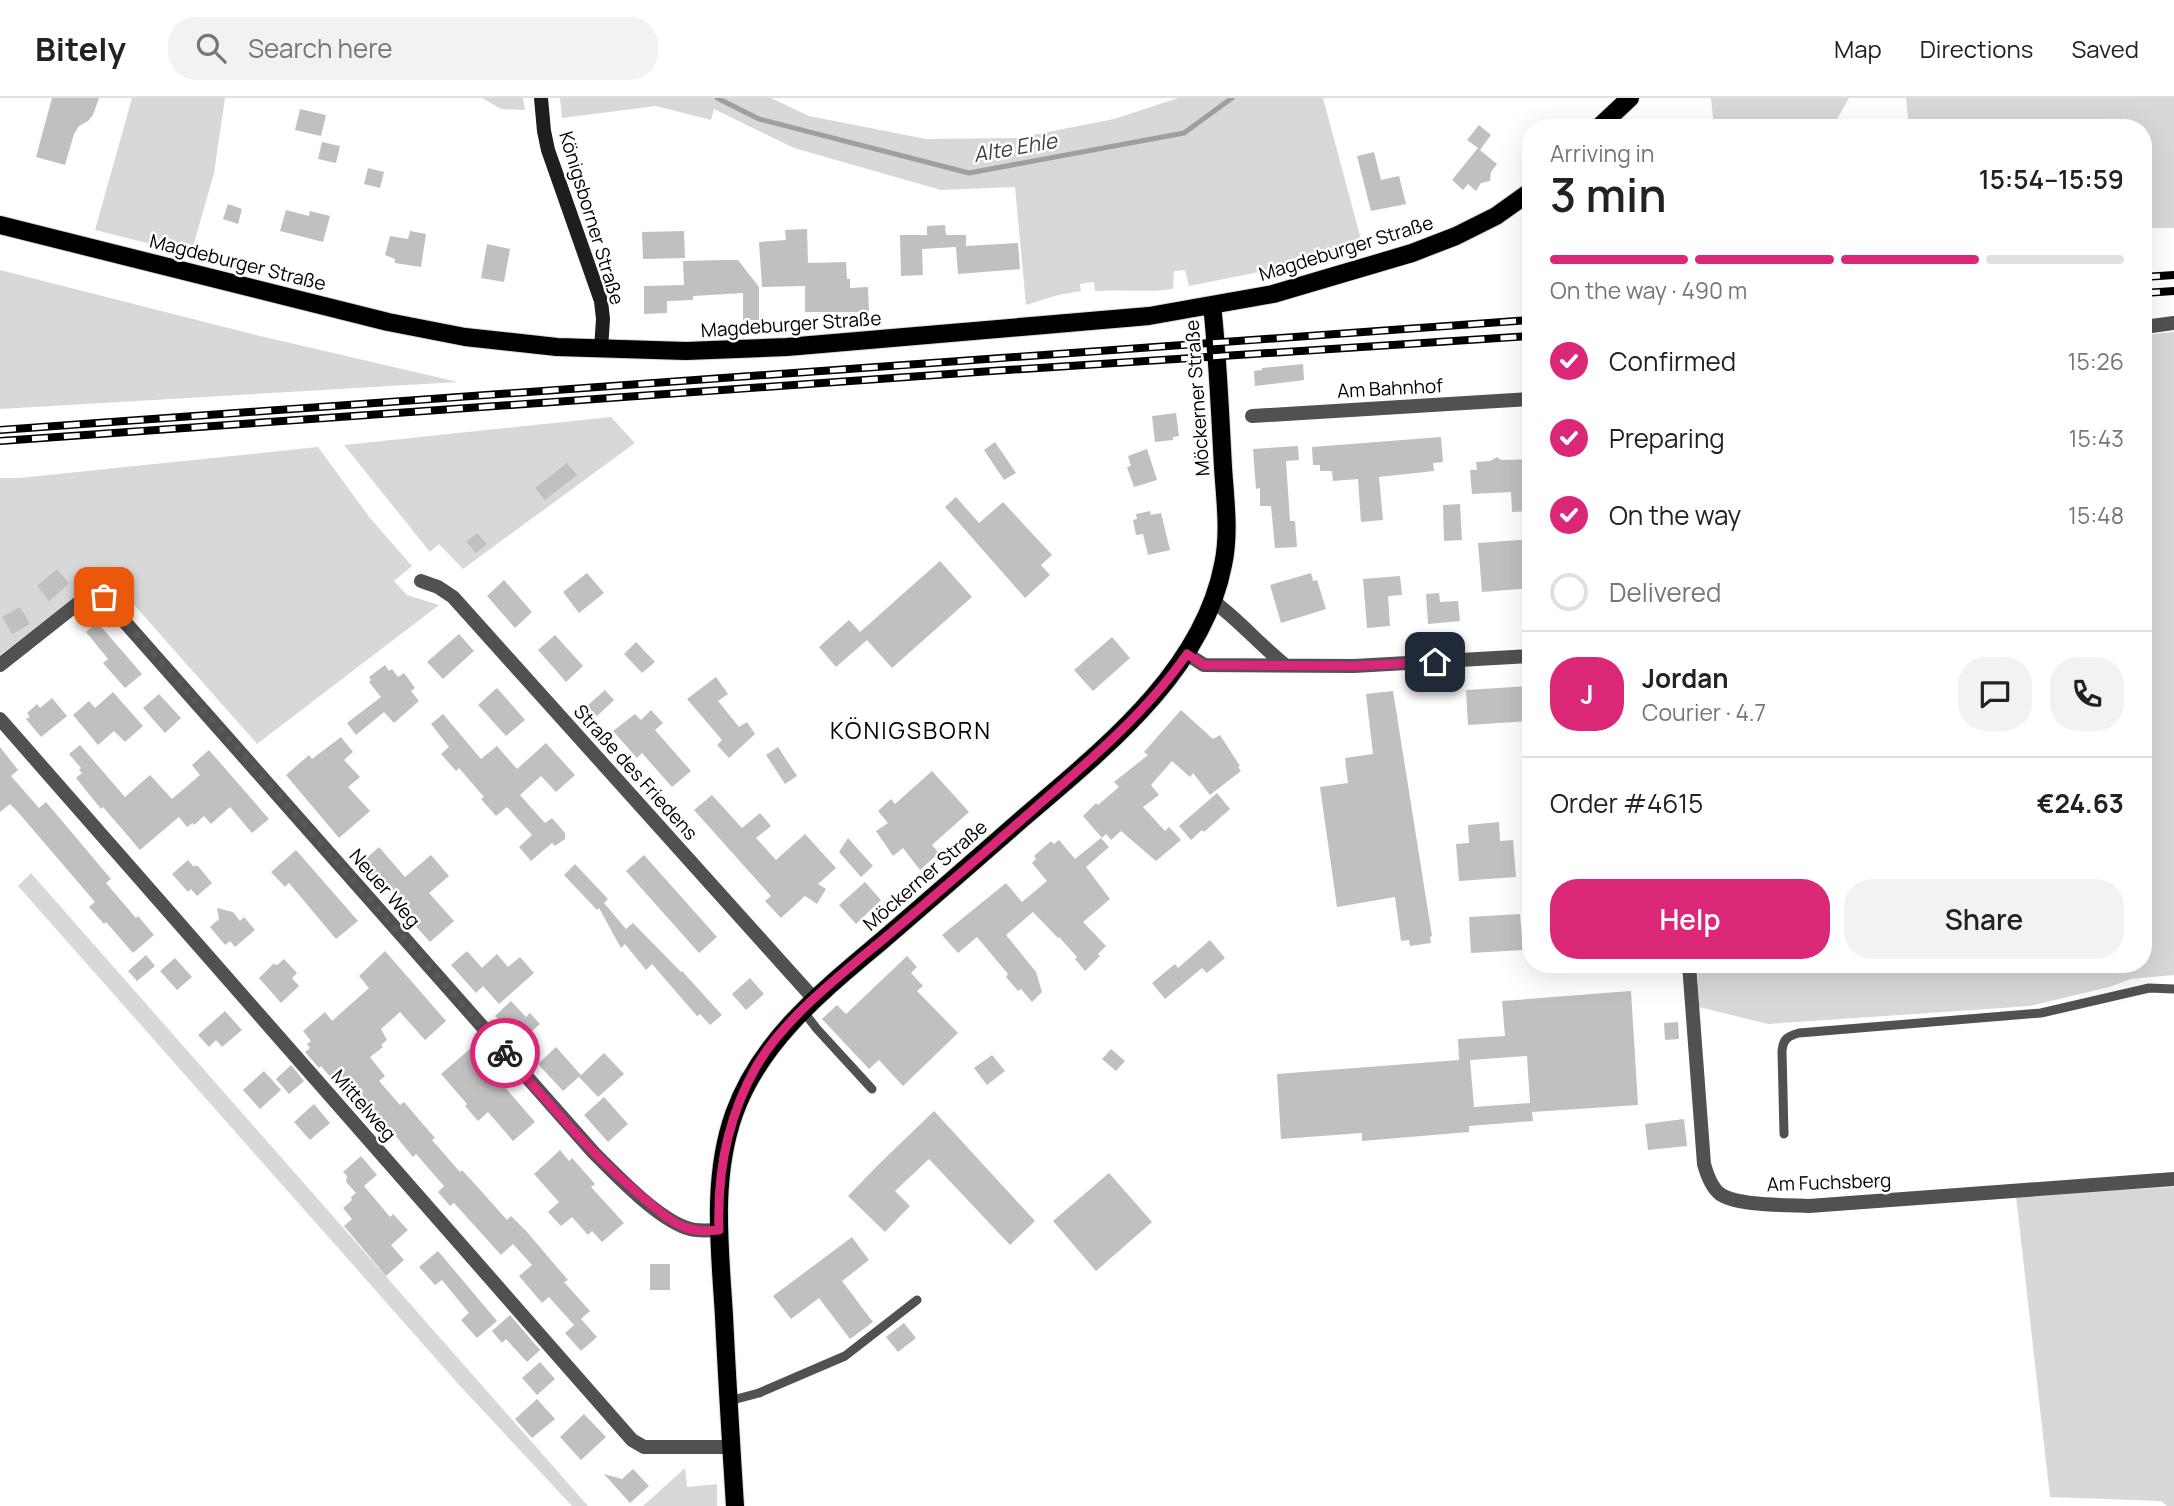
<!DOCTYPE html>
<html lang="en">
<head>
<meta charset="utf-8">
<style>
  body { margin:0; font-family:Manrope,sans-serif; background:#f2f2f2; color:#222; height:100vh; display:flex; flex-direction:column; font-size:26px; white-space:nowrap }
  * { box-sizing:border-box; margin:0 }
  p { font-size:23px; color:#767676 }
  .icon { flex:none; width:38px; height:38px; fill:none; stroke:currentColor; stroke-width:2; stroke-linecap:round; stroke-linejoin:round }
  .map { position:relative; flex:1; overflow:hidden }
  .details { position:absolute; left:1522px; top:21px; width:630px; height:854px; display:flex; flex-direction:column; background:#fff; border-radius:28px; box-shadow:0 7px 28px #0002 }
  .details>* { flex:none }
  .pin { position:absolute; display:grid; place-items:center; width:60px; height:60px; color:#fff; margin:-30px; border-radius:14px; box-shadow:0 4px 10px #0006 }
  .courier { position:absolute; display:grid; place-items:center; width:70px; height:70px; margin:-35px; border:5px solid #db2777; border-radius:50%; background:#fff; color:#222; box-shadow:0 2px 9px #0007 }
  .head em { font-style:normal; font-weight:600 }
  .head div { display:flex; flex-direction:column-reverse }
  .head { display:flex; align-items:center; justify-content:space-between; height:119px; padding:0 28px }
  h1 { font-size:46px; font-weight:600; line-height:52px }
  .bar { display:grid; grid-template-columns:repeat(4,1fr); gap:10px 7px; align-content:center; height:84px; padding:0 28px }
  .bar i { height:9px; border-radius:5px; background:#e0e0e0 }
  .bar .active { background:#db2777 }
  .bar p { grid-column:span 4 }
  .line { display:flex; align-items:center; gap:18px; padding:0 28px; border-top:2px solid #e0e0e0 }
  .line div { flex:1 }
  .round { display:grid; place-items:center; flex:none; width:74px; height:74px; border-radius:28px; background:#f2f2f2 }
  ol { padding:0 28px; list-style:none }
  li { display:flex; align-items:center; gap:21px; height:77px }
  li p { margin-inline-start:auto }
  li .icon { padding:7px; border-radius:50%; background:#db2777; color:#fff; stroke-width:4 }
  li:last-child { color:#767676 }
  li i { width:38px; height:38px; border:4px solid #e0e0e0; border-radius:50% }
  .cta { display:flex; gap:14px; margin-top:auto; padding:14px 28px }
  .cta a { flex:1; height:80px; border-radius:28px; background:#db2777; color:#fff; font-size:28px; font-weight:600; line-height:80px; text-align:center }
  .cta a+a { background:#f2f2f2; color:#222 }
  header { display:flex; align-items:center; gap:42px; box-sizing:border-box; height:98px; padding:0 35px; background:#fff; border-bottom:2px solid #e0e0e0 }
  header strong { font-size:33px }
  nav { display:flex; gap:38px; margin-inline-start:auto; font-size:24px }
  .search { width:490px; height:63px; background:#f2f2f2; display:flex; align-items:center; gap:18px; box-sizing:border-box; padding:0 24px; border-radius:28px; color:#767676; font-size:26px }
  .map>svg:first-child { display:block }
</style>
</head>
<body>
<header>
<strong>Bitely</strong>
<div class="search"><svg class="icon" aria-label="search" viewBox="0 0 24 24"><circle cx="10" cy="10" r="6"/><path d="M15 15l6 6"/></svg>Search here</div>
<nav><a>Map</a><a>Directions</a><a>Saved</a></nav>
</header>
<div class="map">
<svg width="2174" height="1408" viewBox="0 0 2174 1408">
  <rect width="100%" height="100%" fill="#fff"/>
  <path fill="#d8d8d8" d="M132,0H225L214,75L191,156L95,132Z
    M482,0H523L525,12L501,11Z
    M560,0H771L809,18L926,41L1017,40L1114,21L1178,0H1323L1363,149L1254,175L1189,188L1185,172L1174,173L1173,191C1147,195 1121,191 1095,193L1094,184L1080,186L1081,193L1058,197L1026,207L1015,89L941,92L794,50L714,11L711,22L656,8L562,20Z
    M1711,0H1849L1832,30H1714Z
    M1906,0H2174V130H2144V30H1909Z
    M0,172L260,238L458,284L0,311Z
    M2174,234V877L2131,881L2109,889L2030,908L1768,926L1699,909L1697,866H2144V237Z
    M611,319L635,345L463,471L439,446L430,454L344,347Z
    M318,349L370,420L412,468L394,483L407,497L439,507L257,646L106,475L0,557V380H19Z
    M31,775L588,1408H572L461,1289L18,788Z
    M2174,1089V1408H2167L2161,1403L2050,1399L2016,1098Z
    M685,1370L687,1389L717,1386V1408H643Z"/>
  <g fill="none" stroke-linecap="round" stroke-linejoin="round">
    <path stroke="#9f9f9f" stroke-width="5" d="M717,0L759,21L969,75L1184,35L1232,0"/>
  </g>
  <path fill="#c0c0c0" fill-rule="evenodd" d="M52,0H99L93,17L88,23L79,28L74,36L65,67L36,59Z
    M300,11L326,17L321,38L295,32Z
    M1479,27L1491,37L1480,52L1497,66L1491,74L1490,83L1481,85L1476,93L1468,86L1463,92L1452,82L1478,50L1467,42Z
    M322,44L340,48L336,65L318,61Z
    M1374,54L1381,82L1399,78L1406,106L1371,113L1357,58Z
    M368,70L384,74L380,90L364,86Z
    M228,106L242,111L238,126L223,121Z
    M286,112L309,118L310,113L330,118L323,144L280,133Z
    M945,127L946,137H966V148L1018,145L1020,171L958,176L956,149L922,151L923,177L901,178L900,137H927V128Z
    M807,131L808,165L846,164L847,181H850V190L868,189L869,214H805V188L762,189L759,144L786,142L785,132Z
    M410,133L426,136L421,169L395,165V161L385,157L390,138L408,141Z
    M684,133L685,160L643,161L642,134Z
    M487,146L510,151L504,184L481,180Z
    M724,162H738L759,189V222H743V195L693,198V202L667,203V215L644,216V188L684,187L683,163Z
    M1303,266L1304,282L1255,288L1254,273L1262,272V270Z
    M1176,315L1179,338L1173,339V342L1155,344L1152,318Z
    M1441,339L1443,364L1433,365L1434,373L1379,379L1383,422L1361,424L1358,381L1333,383L1332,373H1320V367H1313L1312,349Z
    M995,344L1016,375L1004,382L984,352Z
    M1298,348L1299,362L1286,363L1290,423H1295L1297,449L1275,450L1271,408H1260V390L1256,391L1253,351Z
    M1147,351L1157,382L1134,389L1127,369L1131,368L1128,358Z
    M1497,359L1501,362L1531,361V413L1512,414L1511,394L1472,396L1470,372H1477L1476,364L1490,363Z
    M567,365L577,377L545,402L535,390Z
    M956,399L979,425L1003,404L1052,457L1041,467L1050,477L1025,500L945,409Z
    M1460,406L1462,442L1444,443L1443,407Z
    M1150,413L1151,417L1161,415L1170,452L1148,457L1143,436L1136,437L1133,422L1137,421L1136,416Z
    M477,435L487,446L476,455L466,444Z
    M1531,441V490L1482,494L1478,445Z
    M940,463L972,499L892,570L867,542L836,569L819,549L849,522L860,534Z
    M57,471L69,486L49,503L37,488Z
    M587,475L604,495L579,515L563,494Z
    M1311,475L1313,483L1317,482L1326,511L1281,525L1270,487Z
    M1400,478L1402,497L1388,498L1390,528L1367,530L1363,481Z
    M504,482L532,514L515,530L487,498Z
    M1439,495L1440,504L1458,503L1460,523L1428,526L1426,496Z
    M20,509L30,526L12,536L2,519Z
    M97,524L142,576L125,590L103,565L108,561L86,534Z
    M459,536L474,553L443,581L427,564Z
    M555,537L583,568L566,584L538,552Z
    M1112,539L1130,560L1093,593L1074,572Z
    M636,544L655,564L642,575L624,556Z
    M385,567L389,573L392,571L398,579L404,575L415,590L411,593L419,603L394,625L384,614L356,637L347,625L381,599L369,584L371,582L369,579Z
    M716,579L728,596L718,603L739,629L747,624L755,636L729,660L717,647L722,642L687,601Z
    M1531,588V623L1468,627L1466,592Z
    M497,590L525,622L506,638L478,607Z
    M605,592L614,602L597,618L587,608Z
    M1393,593L1432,838L1430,839L1431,845L1410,848L1409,842L1401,843L1395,799L1337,809L1320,689L1348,685L1345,660L1373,656L1366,596Z
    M113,594L143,628L125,644L114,633L98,647L73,617L89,603L95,610Z
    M159,596L181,620L165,635L143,610Z
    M52,600L67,618L41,639L26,621L30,619L27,615L37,606L40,610Z
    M651,612L663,625L655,632L691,673L672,689L642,655L637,660L613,633L635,616L641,622Z
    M1181,612L1213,641L1220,637L1240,668L1238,669L1241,673L1210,697L1193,675L1190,679L1172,663L1151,687L1159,697L1143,709L1165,733L1169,729L1181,742L1156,763L1121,733L1111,742L1106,736L1102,740L1083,718L1096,705L1098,707L1119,689L1114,684L1148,657L1144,654Z
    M443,616L481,661L497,648L517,671L546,645L575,677L556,694L541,678L520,697L545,725L552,720L565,735V741L555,748L552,745L531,763L519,749L532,737L507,709L496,718L481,701L484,699L459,670L456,673L441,656L449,649L431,626Z
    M341,639L353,654L344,662L360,679L348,689L370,713L339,740L286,677L309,657L312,661Z
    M80,647L125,699L150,677L172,701L200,677L192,667L209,652L269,721L252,735L230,709L211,726L204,718L194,727L193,725L187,729L179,719L140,752L103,709L101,711L76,680L82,675L79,672L81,670L69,656Z
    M0,649L18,672L11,678L39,710L46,704L111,781L106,785L136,820L138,818L154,837L133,855L106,824L104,826L89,809L95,804L17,713L10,706L0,714Z
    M778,649L797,678L785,686L766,657Z
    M932,673L969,714L932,747L939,755L920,772L903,750L893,758L876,733L888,725L878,713L891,701L895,706Z
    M1217,695L1230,711L1204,734L1202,732L1191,742L1179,728Z
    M712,697L742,730L760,715L771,728L756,740L776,762L805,736L836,770L818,786L826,791L817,806L805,798L781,820L765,803L771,798L694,712Z
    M1499,724L1500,743L1513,742L1516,779L1459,783L1456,746L1469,745L1468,727Z
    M848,740L873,768L861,779L839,754Z
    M1101,740L1109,749L1086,769L1110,801L1083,824L1106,848L1098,856L1100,858L1085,873L1075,861L1077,859L1059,839L1058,840L1033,814L1006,837L1036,874L1042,894L1032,904L1021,891L1018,893L1006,879L1008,876L977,839L958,855L942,837L1006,785L1022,804L1047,783L1032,765L1036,761L1034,758L1051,743L1054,746L1059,742L1075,761Z
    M379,749L405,779L431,757L449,778L429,795L454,823L430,844L405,816L410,812L390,789L386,793L361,765Z
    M296,752L358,823L336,841L289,785L285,789L271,774Z
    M644,757L717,839L699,855L626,773Z
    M188,762L193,768H198L212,785L197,798L191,791L188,794L172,776Z
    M575,766L608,801L604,805L626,831L633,825L681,874L682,873L722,917L710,927L700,916L697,918L652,866L646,872L625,846L621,850L599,810L597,812L564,777Z
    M865,784L881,802L856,826L839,807Z
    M217,810L233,814L240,823L244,819L255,832L235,849L230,843L225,847L210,829L219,821Z
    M1520,816L1523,852L1471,855L1469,819Z
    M1210,842L1225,860L1207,875L1202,870L1165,901L1152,885L1175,866L1178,870Z
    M385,853L446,923L425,942L400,914L381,931L387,942L381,947L383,949L370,959L385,978L379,983L400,1007L404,1004L435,1040L432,1042L460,1074L462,1072L473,1084L507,1122L511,1118L527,1134L568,1182L564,1184L590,1213L574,1227L549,1199L542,1205L519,1178L532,1167L513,1146L501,1157L454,1105L450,1108L438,1094L444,1088L416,1056L413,1059L371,1008L370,1009L364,1002L360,1006L335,979L332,981L321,968L319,970L305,954L310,950L307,946L311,943L303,933L325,914L332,923L369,890L359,878Z
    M467,853L482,870L497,856L508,869L520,859L534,875L499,906L483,888L476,895L451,867Z
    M146,857L155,868L137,883L128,873Z
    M907,858L917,869L911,875L923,888L917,893L958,935L903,988L879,962L869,971L822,921L837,907L846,916Z
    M175,860L192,879L177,892L160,873Z
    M284,861L297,875L292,880L299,888L281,905L259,880L273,866L277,867Z
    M750,880L764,896L746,912L732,896Z
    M1631,893L1638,1007L1532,1014L1533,1023L1469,1028V1034L1362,1043V1035L1281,1041L1277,976L1459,962L1458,941L1505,938L1502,903ZM1527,958L1530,1005L1474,1009L1470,962Z
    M511,903L526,919L530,915L540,926L520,944L495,918Z
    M225,913L242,932L222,949L216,942L209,949L198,937Z
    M1678,924L1679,941L1665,942L1664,925Z
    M556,949L581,977L563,993L538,966Z
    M471,950L535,1024L513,1043L488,1014L478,1023L465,1008L467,1006L441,976Z
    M1111,951L1125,963L1116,973L1102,961Z
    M604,955L624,976L598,999L579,979Z
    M992,957L1005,973L987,987L974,970Z
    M291,967L304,983L289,996L276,981Z
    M264,973L281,992L260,1011L243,992Z
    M604,999L628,1026L608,1044L584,1017Z
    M314,1006L330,1025L310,1042L294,1024Z
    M934,1013L1035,1123L1010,1147L929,1061L895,1093L910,1108L885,1134L848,1098L878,1067Z
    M1684,1021L1687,1048L1648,1052L1645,1026Z
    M560,1052L569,1063L572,1060L595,1086L591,1089L624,1125L602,1144L592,1133L588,1137L572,1119L561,1128L548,1114L559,1104L534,1076Z
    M361,1058L377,1077L364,1088L390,1119L393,1116L408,1132L391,1147L404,1162L386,1178L344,1128L352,1121L343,1110L352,1102L351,1099L356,1095L346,1084L347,1078L343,1074Z
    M1109,1075L1152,1124L1096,1173L1053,1123Z
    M852,1139L869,1162L842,1183L873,1224L850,1241L819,1200L791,1221L773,1198Z
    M438,1153L497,1223L477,1240L461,1222L469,1215L442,1182L435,1187L419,1169Z
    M650,1166H670V1192H650Z
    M510,1217L540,1252L527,1264L506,1241L502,1245L492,1233Z
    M581,1221L597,1239L581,1253L565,1235Z
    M904,1225L916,1240L898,1254L886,1239Z
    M540,1264L555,1281L537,1297L522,1280Z
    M537,1301L555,1321L532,1340L515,1321Z
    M584,1316L606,1339L581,1362L560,1339Z
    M633,1371L649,1388L630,1405L604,1376L622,1381Z"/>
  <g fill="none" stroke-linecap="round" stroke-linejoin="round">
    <defs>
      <path id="primary" d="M1598,30L1630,0
        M0,127L388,224L465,239L557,249L686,253L787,249L1149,218L1273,196L1412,155L1456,138L1496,118L1531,93
        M735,1408C731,1345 727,1281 724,1218C720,1151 711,1081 734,1016C760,943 821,894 878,846C926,805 974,763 1022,721C1101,653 1202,575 1223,467C1230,435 1225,401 1223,369C1220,315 1218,261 1212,207"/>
    </defs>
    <use href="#primary" stroke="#dbdbdb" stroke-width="20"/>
    <path stroke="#515151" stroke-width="9" d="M803,913L817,931L872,991
      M1784,1036L1782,953C1783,941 1788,938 1799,935L2041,915L2149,890L2174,891
      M729,1303L759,1295L845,1258L917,1202"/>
    <path stroke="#515151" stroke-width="14" d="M2144,229L2174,225
      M1252,318L1531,301
      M421,483L438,489L453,499L815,902
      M1213,503C1239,522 1260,547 1285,567
      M1187,556L1204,567L1354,568L1531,558
      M0,567L86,499L96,495L101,497L594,1055C617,1078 657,1120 687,1130C697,1134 709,1132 719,1132
      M0,621L632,1342L644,1349H731
      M1689,866L1704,1066C1707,1077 1711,1089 1720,1096C1737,1108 1788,1107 1809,1108L2174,1081"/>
    <path stroke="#1e1e1e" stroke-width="14" d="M541,0L544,33L548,52L601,203L603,221L601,251"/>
    <use href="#primary" stroke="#000" stroke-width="18"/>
    <defs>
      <path id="rail" d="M2144,179L2174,177
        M2144,195L2174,193
        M0,332L1531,222
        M0,343L992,273L1531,238"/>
    </defs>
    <use href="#rail" stroke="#000" stroke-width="8"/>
    <use href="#rail" stroke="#fff" stroke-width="5" stroke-dasharray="16" stroke-linecap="butt"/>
  </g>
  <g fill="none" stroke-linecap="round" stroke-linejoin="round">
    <path stroke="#595959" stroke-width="7" stroke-dasharray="0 12.6" d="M104,499L505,955"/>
    <path stroke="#db2777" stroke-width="9" d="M505,955C550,1006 594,1060 647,1103C659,1113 672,1125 687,1130C697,1134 709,1133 719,1132C717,1075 727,1020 756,969C784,920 843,875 886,839C939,794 991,749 1043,703C1094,659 1148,612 1187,556L1204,567L1354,568L1435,564"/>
  </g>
  <g text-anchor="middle" stroke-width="5" stroke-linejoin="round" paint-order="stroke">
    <g font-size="19" fill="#000" stroke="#fff">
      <text transform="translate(592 120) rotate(73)" y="7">Königsborner Straße</text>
      <text transform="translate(1346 150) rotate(-17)" y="7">Magdeburger Straße</text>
      <text transform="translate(238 164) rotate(14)" y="7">Magdeburger Straße</text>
      <text transform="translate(791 226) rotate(-4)" y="7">Magdeburger Straße</text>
      <text transform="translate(1390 290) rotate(-3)" y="7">Am Bahnhof</text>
      <text transform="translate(1197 300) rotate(-94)" y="7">Möckerner Straße</text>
      <text transform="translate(636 674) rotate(48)" y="7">Straße des Friedens</text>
      <text transform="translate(925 777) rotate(-41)" y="7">Möckerner Straße</text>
      <text transform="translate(385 790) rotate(49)" y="7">Neuer Weg</text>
      <text transform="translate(364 1007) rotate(49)" y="7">Mittelweg</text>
      <text transform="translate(1829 1084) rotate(-2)" y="7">Am Fuchsberg</text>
    </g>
    <g font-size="21" font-style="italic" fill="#404040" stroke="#fff">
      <text transform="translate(1015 50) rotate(-10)" y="7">Alte Ehle</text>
    </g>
    <g font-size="23" letter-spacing="2" fill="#000" stroke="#fff">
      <text x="911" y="641">KÖNIGSBORN</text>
    </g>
  </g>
</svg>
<div class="pin" style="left:104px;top:499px;background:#ea580c"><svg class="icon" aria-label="bag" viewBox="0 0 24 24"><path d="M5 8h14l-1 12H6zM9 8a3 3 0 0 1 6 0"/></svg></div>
<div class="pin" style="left:1435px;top:564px;background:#1f2937"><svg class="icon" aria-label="home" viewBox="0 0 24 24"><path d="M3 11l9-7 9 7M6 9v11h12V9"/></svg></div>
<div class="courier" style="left:505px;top:955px"><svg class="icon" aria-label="bike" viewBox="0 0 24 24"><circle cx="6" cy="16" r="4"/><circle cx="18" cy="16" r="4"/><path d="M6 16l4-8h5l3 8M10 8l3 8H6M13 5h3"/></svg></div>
<section class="details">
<div class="head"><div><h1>3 min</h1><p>Arriving in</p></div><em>15:54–15:59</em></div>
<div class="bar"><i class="active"></i><i class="active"></i><i class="active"></i><i></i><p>On the way · 490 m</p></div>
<ol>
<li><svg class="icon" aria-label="check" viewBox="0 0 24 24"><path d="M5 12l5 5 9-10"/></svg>Confirmed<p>15:26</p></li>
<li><svg class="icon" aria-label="check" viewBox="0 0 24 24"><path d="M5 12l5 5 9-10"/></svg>Preparing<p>15:43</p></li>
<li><svg class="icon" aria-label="check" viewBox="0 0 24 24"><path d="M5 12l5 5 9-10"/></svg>On the way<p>15:48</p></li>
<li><i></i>Delivered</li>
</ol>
<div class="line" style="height:126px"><b class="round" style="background:#db2777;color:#fff">J</b><div><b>Jordan</b><p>Courier · 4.7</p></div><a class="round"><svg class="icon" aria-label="chat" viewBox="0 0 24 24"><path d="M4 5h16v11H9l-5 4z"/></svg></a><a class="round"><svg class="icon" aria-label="phone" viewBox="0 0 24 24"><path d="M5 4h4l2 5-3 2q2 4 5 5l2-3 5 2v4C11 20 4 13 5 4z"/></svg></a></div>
<div class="line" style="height:91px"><div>Order #4615</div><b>€24.63</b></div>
<div class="cta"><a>Help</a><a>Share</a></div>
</section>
</div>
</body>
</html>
